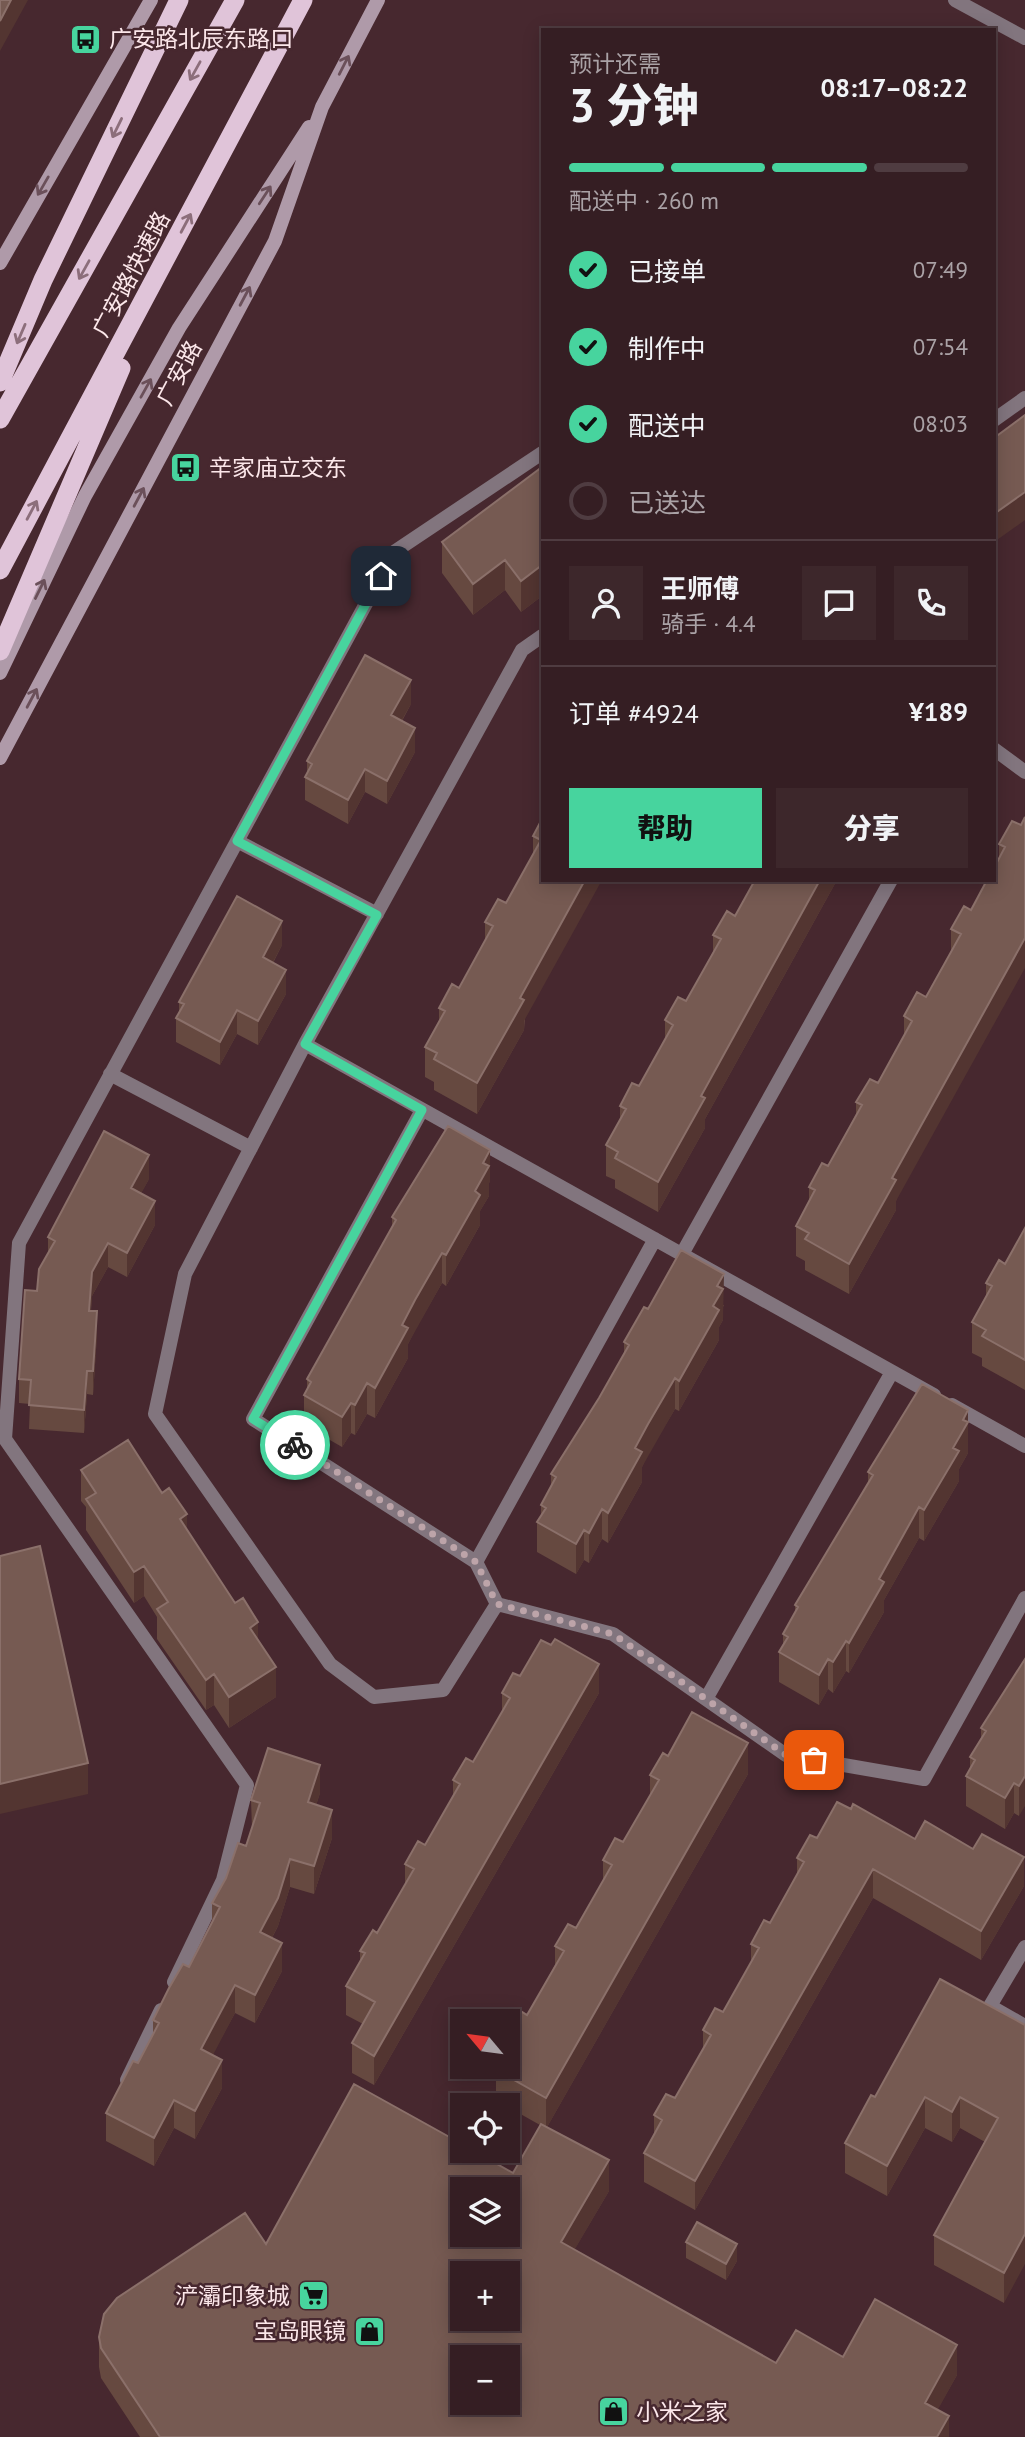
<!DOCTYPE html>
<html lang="zh">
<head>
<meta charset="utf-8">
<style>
  body { margin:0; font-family:"PT Sans","Noto Sans SC",sans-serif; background:#3d272b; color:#f1f3f6; height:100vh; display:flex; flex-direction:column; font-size:26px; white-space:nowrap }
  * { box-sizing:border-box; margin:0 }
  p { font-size:23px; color:#aaa2a6 }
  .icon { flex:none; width:38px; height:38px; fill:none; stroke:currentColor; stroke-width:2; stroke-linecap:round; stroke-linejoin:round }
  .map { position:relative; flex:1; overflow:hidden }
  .details { position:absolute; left:541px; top:28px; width:455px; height:854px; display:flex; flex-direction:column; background:#351e23; border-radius:0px; box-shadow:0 4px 18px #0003,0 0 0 2px #4f3c41 }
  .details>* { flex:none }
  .needle { width:46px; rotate:299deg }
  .tools { position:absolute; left:450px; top:2009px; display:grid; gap:14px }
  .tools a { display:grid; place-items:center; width:70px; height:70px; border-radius:0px; background:#351e23; box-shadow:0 4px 18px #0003,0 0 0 2px #4f3c41; font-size:35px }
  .pin { position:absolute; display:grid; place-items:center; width:60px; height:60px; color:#fff; margin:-30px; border-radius:14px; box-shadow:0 4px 10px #0006 }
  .courier { position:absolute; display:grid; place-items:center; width:70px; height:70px; margin:-35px; border:5px solid #47d49e; border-radius:50%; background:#fff; color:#222; box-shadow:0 2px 9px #0007 }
  .overview em { font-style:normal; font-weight:800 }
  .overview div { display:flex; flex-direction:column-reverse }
  .overview { display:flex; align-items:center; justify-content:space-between; height:119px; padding:0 28px }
  h1 { font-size:46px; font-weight:800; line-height:52px }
  .bar { display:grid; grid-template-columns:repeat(4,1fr); gap:10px 7px; align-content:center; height:84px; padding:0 28px }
  .bar i { height:9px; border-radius:5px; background:#4f3c41 }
  .bar .active { background:#47d49e }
  .bar p { grid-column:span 4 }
  .line { display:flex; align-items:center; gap:18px; padding:0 28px; border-top:2px solid #4f3c41 }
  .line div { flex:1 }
  .round { display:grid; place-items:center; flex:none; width:74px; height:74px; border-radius:0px; background:#3d272b }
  ol { padding:0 28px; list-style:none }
  li { display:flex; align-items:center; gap:21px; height:77px }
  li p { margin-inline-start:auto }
  li .icon { padding:7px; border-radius:50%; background:#47d49e; color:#111; stroke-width:4 }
  li:last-child { color:#aaa2a6 }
  li i { width:38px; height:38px; border:4px solid #4f3c41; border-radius:50% }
  .action { display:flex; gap:14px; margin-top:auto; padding:14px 28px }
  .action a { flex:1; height:80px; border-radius:0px; background:#47d49e; color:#111; font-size:28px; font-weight:800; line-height:80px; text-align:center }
  .action a+a { background:#3d272b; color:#f1f3f6 }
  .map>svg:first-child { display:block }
</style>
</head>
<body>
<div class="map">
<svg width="1025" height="2437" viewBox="0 0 1025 2437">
  <rect width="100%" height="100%" fill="#47282f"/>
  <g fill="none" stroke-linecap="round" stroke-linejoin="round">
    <path stroke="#82757e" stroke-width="14" d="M994,420L1025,398
      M542,636L522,650L305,1044L934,1395
      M994,749L1025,772
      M237,841L377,914
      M305,1044L185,1274L155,1414L330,1664L374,1697L443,1690L497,1604
      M110,1074L251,1148
      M422,1110L253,1419L476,1562L497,1604L613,1634L786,1755L924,1779L1025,1598
      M682,1254L891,880
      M952,1405L1025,1446
      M476,1562L655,1239
      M706,1699L892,1372
      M1025,1947L990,2006L1025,2026
      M174,1982L223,1880L247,1785L5,1439L19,1243L394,552L542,453
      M127,2080L161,2010"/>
    <path stroke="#82757e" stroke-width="14" d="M955,0L1025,38"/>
    <path stroke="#af9aa9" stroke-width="14" d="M0,263L151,0
      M0,673L85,496L179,328L309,127
      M0,758L275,241L322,107L378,0"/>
    <path stroke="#e0c4d9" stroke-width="19" d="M0,382L43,280L179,0
      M0,419L235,0
      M0,570L303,0
      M0,651L121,368"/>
  </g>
  <path fill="#664940" d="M542,467V596L521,612L505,590L473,615L442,573V542Z
    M411,704L402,721L415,752L387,804L365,792L348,824L305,800V777L307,773V761Z
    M542,819L524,1030L477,1114L434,1090V1082L425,1077V1047L439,1023V1008L459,988L485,941V922L506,903L533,854V836Z
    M1021,825L896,1201V1210L849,1294L805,1270V1261L796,1256V1226L809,1201V1187L828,1166L856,1114V1102L878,1083L904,1035V1016L926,997L951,952V929L971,910L999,858V844Z
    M755,880H837L705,1119V1128L658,1212L615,1188V1180L606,1176V1145L620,1121V1106L639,1086L665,1039V1020L686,1001L713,952V935L735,916Z
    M282,945L273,963L286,994L258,1045L237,1034L220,1065L176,1042V1018L179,1013V1002Z
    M149,1179L141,1193L155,1225L127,1277L108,1267L92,1296L91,1311L97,1335L93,1395L87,1394L84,1433L29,1429L30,1404L19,1403V1379L37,1291L48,1253V1237Z
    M490,1181L489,1183V1196L480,1211V1225L446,1286L442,1283L415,1330L408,1344V1358L375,1418L367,1414L355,1435L351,1433L342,1447L304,1425V1395L307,1389V1379L392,1228V1217Z
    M1025,1228V1390L982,1366V1358L972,1353V1322L986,1297V1283L1005,1264Z
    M724,1305L723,1307V1320L719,1327V1340L679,1411L675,1409L648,1454L642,1467V1482L608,1543L602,1539L589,1563L584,1560L576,1574L537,1552V1522L541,1516V1505L551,1487V1474L599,1398L624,1353V1342L648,1309Z
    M968,1410V1453L959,1469V1481L924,1541L919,1538L884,1600V1612L849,1673L846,1671L833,1693L828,1689L819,1705L779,1682V1652L783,1646V1634L795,1613V1605L868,1483V1472Z
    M81,1470L162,1493L258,1640L276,1697L229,1728L214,1705L206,1710L157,1639V1617L144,1596L134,1603L86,1530V1507L81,1501Z
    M1025,1659L1019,1816L1014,1813L1005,1829L966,1806V1776L970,1769V1757L981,1738V1728Z
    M520,1676L599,1693L374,2085L352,2073V2043L363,2024L346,2015V1986L360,1961V1951L377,1933L405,1885V1864L425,1845L453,1796V1780L473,1762L502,1713V1693Z
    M668,1756L748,1774L547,2127L609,2191L574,2250L776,2363L843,2357L957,2375L937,2410L949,2437H140L101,2378L99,2367V2337L266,2244L513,2173L540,2125L508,2107V2105H504L496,2100V2070L508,2067V2030L527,2015L555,1965V1946L576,1928L603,1880V1860L623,1842L650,1795V1775Z
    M320,1793L316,1805L332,1838L314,1894L290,1887L278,1926L272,1938L282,1971L255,2023L235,2013L212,2055L222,2088L195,2139L174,2128L154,2166L106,2141V2113L138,2063L153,2034V2020L189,1967L212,1921V1903L246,1846L252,1828L251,1800Z
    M851,1809L915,1839L1024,1886L981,1960L873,1898L695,2210L644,2182V2153L654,2134V2115L675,2098L703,2049V2030L723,2012L751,1963V1944L770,1923L797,1874V1858L817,1838Z
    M1025,2025L1004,2303L934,2265V2235L985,2142L960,2128L952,2142L925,2128L887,2196L845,2173V2143L875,2097Z
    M686,2242L737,2261L726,2280L686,2258Z"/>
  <path fill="#533531" d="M11,0H28L0,51V21Z
    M1025,492V520L994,542V514Z
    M505,560V590L473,615V584Z
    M542,565V596L521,612V581Z
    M411,680V704L391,739V715Z
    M415,728V752L387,804V781Z
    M365,769V792L348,824V800Z
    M585,880H602L524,1021V1030L477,1114V1083L520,998Z
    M820,880H837L705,1119V1128L658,1212V1182L701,1096Z
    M282,921V945L263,981V957Z
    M1025,938V968L896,1201V1210L849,1294V1264L892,1178Z
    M286,970V994L258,1045V1021Z
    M237,1010V1034L220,1065V1042Z
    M490,1150V1181L489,1183V1196L480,1211V1225L446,1286V1255L475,1191L483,1163Z
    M149,1155V1179L131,1212V1188Z
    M155,1201V1225L127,1277V1253Z
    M108,1243V1267L92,1296L89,1334V1311L92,1272Z
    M442,1253V1283L408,1344V1358L375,1418V1388L402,1325L415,1300Z
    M724,1274L723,1320L719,1327V1340L679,1411V1381L713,1306L717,1286Z
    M97,1311V1335L93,1395V1371Z
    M87,1371V1394L84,1433V1410Z
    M675,1378V1409L642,1467V1482L608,1543V1513L635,1448Z
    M367,1383V1414L355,1435V1405Z
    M351,1403V1433L342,1447V1417Z
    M968,1410V1453L959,1469V1481L924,1541V1510L953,1448L963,1420Z
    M919,1507V1538L884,1600V1612L849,1673V1643L879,1579Z
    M602,1509V1539L589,1563V1533Z
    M187,1514V1545L180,1519Z
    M584,1530V1560L576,1574V1544Z
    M144,1566V1596L134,1603V1572Z
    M258,1622V1653L250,1628Z
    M846,1641V1671L833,1693V1662Z
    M828,1659V1689L819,1705V1675Z
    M599,1664V1693L374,2085V2056Z
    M276,1667V1697L229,1728V1697Z
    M214,1674V1705L206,1710V1680Z
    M748,1743V1774L546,2129V2098Z
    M88,1763V1794L0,1814V1784Z
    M320,1765V1793L308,1830V1802Z
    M1025,1776V1806L1019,1816V1786Z
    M1014,1783V1813L1005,1829V1798Z
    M332,1810V1838L314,1894V1866Z
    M1024,1857V1886L981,1960V1931Z
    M290,1859V1887L278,1926L260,1960V1932Z
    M873,1869V1898L695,2210V2181Z
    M282,1943V1971L255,2023V1995Z
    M235,1985V2013L201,2078V2049Z
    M222,2060V2088L195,2139V2111Z
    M925,2097V2128L887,2196V2166Z
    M960,2097V2128L952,2142V2112Z
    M174,2100V2128L154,2166V2138Z
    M609,2160V2191L561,2273V2242Z
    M1025,2234V2264L1004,2303V2273Z
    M737,2244V2261L726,2280V2264Z
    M957,2345V2375L925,2433V2403Z
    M949,2416V2437H937Z"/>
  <path fill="#765a52" stroke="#8b706a" stroke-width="2" fill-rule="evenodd" d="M0,0H11L0,21Z
    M1025,415V492L994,514V438Z
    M542,467V565L521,581L505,560L473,584L442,542Z
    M365,655L411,680L391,715L415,728L387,781L365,769L348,800L305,777L312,764L307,761Z
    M1025,817V938L892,1178L896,1180L849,1264L805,1239L809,1233L796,1226L815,1190L809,1187L822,1163L828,1166L862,1105L856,1102L870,1079L878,1083L912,1021L904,1016L917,992L926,997L961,934L951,929L964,906L971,910L987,880H994V868L1005,847L999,844L1012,821L1021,825Z
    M542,819V880H585L520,998L524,1000L477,1083L434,1059L437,1053L425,1047L445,1011L439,1008L452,984L459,988L493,926L485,922L498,899L506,903L541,840L533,836Z
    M755,880H820L701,1096L705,1098L658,1182L615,1158L618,1152L606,1145L626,1109L620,1106L632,1083L639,1086L673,1025L665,1020L678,997L686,1001L721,939L713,935L727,911L735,916Z
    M237,896L282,921L263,957L286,970L258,1021L237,1010L220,1042L176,1018L184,1004L179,1002Z
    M448,1126L490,1150L483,1163L489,1166L475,1191L480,1195L446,1255L442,1253L415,1300L402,1325L408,1328L375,1388L367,1383L355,1405L351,1403L342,1417L304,1395L311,1382L307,1379L396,1220L392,1217Z
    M104,1131L149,1155L131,1188L155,1201L127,1253L108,1243L92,1272L89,1311H97L93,1371H87L84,1410L29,1405L31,1380L19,1379L25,1290L37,1291L39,1269L55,1241L48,1237Z
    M1025,1228V1360L982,1336L986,1330L972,1322L992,1286L986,1283L999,1260L1005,1264Z
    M681,1250L724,1274L717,1286L723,1289L713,1306L719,1310L679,1381L675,1378L648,1424L635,1448L642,1452L608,1513L602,1509L589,1533L584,1530L576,1544L537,1522L546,1508L541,1505L556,1477L551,1474L599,1398L629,1345L624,1342L644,1307L648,1309Z
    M922,1384L968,1410L963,1420L968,1422L953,1448L959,1451L924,1510L919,1507L879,1579L884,1582L849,1643L846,1641L833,1662L828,1659L819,1675L779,1652L788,1637L783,1634L798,1607L795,1605L873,1475L868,1472Z
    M128,1440L162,1493L169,1488L187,1514L180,1519L235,1603L243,1598L258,1622L250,1628L276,1667L229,1697L214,1674L206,1680L157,1609L168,1602L144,1566L134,1572L86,1499L96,1493L81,1470Z
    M40,1546L88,1763L0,1784V1556Z
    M555,1639L599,1664L374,2056L352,2043L375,2002L346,1986L365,1953L360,1951L373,1930L377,1933L414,1869L405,1864L418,1841L425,1845L460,1784L453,1780L466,1758L473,1762L510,1698L502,1693L513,1673L520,1676L541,1640L551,1645Z
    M1025,1659V1776L1019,1786L1014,1783L1005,1798L966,1776L975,1760L970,1757L986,1731L981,1728Z
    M692,1712L748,1743L546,2098L496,2070L497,2067H508V2049L515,2035L508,2030L519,2010L527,2015L564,1951L555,1946L568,1924L576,1928L612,1865L603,1860L615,1838L623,1842L659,1780L650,1775L663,1753L668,1756Z
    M268,1748L320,1765L308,1802L332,1810L314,1866L290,1859L278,1898L260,1932L282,1943L255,1995L235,1985L201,2049L222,2060L195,2111L174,2100L154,2138L106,2113L133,2061L138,2063L159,2023L153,2020L169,1988L183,1964L189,1967L220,1907L212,1903L226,1878L238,1843L246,1846L260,1803L251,1800Z
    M837,1802L851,1809L853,1804L915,1839L925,1821L973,1849L982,1834L1024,1857L981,1931L873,1869L695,2181L644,2153L662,2120L654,2115L666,2094L675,2098L711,2035L703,2030L715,2008L723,2012L759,1948L751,1944L764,1920L770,1923L804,1862L797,1858L810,1835L817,1838Z
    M940,1979L1025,2025V2234L1004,2273L934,2235L998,2118L960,2097L952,2112L925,2097L887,2166L845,2143L871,2095L875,2097Z
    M354,2084L462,2144V2151H474L513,2173L541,2124L609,2160L561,2242L776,2363L796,2330L843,2357L875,2299L957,2345L925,2403L949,2416L937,2437H160L101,2348L99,2337L104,2314L117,2298L245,2213L266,2244ZM462,2189H508V2235H462ZM462,2273H508V2319H462ZM462,2357H508V2403H462Z
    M697,2222L737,2244L726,2264L686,2242Z"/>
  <defs><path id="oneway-shaft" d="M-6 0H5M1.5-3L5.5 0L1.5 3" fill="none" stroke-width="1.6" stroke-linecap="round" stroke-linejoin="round" transform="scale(1.75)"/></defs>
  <g stroke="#6b505a">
    <use href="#oneway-shaft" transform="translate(344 65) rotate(-63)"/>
    <use href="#oneway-shaft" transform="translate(43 186) rotate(120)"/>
    <use href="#oneway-shaft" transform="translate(265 195) rotate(-57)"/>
    <use href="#oneway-shaft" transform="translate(245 296) rotate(-62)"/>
    <use href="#oneway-shaft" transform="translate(146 388) rotate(-61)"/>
    <use href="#oneway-shaft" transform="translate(139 497) rotate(-62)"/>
    <use href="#oneway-shaft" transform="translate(40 589) rotate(-64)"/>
    <use href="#oneway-shaft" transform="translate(32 698) rotate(-62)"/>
  </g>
  <g stroke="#8c6e7b">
    <use href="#oneway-shaft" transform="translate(195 71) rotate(119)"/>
    <use href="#oneway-shaft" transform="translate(117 128) rotate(116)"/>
    <use href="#oneway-shaft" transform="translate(186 223) rotate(-62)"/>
    <use href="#oneway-shaft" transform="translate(84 270) rotate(119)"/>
    <use href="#oneway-shaft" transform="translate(21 334) rotate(113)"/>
    <use href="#oneway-shaft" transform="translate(32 510) rotate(-62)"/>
  </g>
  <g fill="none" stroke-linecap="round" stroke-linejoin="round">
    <path stroke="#bda4a9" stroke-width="7" stroke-dasharray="0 12.6" d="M295,1445L476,1562L497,1604L613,1634L786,1755L814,1760"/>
    <path stroke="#47d49e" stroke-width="9" d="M295,1445L253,1419L422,1110L305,1044L377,915L237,841L381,576"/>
  </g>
  <defs>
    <symbol id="bus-square" viewBox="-11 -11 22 22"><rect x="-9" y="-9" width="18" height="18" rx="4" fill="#47d49e" stroke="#47282f"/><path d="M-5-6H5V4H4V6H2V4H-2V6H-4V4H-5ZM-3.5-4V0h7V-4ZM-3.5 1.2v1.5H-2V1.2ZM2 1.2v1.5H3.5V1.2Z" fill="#111"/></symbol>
    <symbol id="supermarket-square" viewBox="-11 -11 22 22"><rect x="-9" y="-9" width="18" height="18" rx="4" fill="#47d49e" stroke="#47282f"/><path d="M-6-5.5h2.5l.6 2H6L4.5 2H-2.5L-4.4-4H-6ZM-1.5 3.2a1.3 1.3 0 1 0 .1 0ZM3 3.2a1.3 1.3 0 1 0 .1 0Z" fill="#111"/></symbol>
    <symbol id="shop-square" viewBox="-11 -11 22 22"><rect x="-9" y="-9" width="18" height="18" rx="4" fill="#47d49e" stroke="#47282f"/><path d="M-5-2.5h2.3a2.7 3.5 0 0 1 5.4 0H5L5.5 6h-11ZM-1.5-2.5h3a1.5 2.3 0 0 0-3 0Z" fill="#111"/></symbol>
  </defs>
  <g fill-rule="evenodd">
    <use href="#bus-square" x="68" y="22" width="35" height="35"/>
    <use href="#bus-square" x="168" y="450" width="35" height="35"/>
    <use href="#supermarket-square" x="296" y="2278" width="35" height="35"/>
    <use href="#shop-square" x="352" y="2314" width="35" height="35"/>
    <use href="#shop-square" x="596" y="2394" width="35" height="35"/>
  </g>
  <g text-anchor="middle" stroke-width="5" stroke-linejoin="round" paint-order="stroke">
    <g font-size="23" fill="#fce7ea" stroke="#47282f" text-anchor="start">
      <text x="109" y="47">广安路北辰东路口</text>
      <text x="209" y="476">辛家庙立交东</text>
      <text x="290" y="2304" text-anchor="end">浐灞印象城</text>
      <text x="346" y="2339" text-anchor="end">宝岛眼镜</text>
      <text x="636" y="2420">小米之家</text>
    </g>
    <g font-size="23" fill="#fce7ea" stroke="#47282f">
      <text transform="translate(131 274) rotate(-62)" y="8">广安路快速路</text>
      <text transform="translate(179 373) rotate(-62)" y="8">广安路</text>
    </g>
  </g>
</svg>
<div class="tools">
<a><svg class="needle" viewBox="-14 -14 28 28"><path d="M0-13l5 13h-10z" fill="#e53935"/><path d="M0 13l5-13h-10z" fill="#aaa2a6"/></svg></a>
<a><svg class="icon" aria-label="locate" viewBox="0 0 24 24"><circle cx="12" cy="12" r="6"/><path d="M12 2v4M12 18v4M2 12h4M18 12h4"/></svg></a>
<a><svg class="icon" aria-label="layers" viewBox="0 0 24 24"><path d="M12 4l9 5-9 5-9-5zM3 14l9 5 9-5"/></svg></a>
<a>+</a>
<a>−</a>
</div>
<div class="pin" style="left:814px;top:1760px;background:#ea580c"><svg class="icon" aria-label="bag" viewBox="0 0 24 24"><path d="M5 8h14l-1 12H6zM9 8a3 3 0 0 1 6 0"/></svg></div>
<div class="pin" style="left:381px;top:576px;background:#1f2937"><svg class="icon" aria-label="home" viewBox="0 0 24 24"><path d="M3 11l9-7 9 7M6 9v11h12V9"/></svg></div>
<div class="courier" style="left:295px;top:1445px"><svg class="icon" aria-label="bike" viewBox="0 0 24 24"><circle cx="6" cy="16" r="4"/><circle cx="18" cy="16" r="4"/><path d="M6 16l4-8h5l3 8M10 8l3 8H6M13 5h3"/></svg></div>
<section class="details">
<div class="overview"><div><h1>3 分钟</h1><p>预计还需</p></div><em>08:17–08:22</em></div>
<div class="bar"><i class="active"></i><i class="active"></i><i class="active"></i><i></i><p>配送中 · 260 m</p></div>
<ol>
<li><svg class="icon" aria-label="check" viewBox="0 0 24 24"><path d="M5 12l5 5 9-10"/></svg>已接单<p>07:49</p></li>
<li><svg class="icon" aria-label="check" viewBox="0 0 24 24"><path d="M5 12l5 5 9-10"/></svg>制作中<p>07:54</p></li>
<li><svg class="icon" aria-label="check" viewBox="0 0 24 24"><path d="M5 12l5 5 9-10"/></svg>配送中<p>08:03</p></li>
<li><i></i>已送达</li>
</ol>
<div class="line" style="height:126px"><a class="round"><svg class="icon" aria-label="person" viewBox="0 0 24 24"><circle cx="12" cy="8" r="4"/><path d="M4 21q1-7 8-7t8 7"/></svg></a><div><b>王师傅</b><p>骑手 · 4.4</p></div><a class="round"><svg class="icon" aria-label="chat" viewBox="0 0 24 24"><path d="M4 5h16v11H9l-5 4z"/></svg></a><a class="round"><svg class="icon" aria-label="phone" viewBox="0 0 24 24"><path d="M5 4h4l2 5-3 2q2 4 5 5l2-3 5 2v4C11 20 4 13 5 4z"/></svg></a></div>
<div class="line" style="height:91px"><div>订单 #4924</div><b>¥189</b></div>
<div class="action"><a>帮助</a><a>分享</a></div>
</section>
</div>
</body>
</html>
